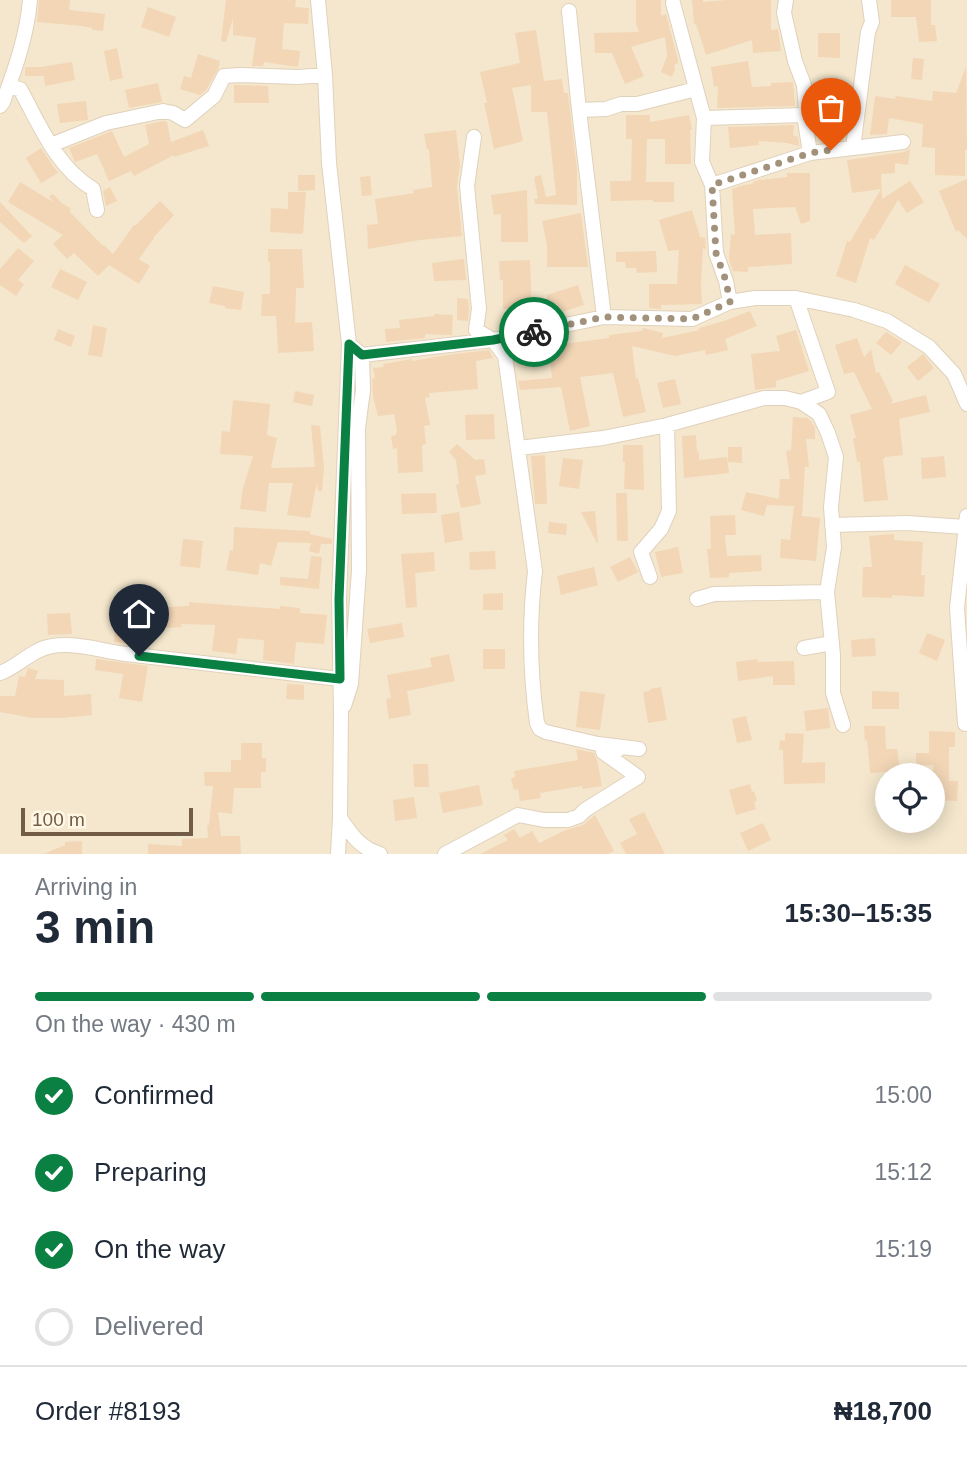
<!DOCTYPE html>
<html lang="en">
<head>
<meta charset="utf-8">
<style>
  body { margin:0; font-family:Helvetica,sans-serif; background:#f2f2f3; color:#1f2937; height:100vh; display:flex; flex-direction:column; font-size:26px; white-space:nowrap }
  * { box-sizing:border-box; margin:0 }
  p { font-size:23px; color:#747a83 }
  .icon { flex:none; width:38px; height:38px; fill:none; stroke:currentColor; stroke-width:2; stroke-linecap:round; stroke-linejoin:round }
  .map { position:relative; height:854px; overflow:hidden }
  .sheet { display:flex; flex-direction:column; background:#fff; flex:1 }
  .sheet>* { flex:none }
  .fabs { position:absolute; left:875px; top:763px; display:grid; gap:14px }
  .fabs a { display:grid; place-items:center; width:70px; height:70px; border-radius:50%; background:#fff; box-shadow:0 4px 18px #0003; font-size:35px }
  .scale { position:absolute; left:21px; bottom:18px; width:172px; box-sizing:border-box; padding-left:7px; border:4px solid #725c47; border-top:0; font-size:19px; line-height:24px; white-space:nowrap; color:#725c47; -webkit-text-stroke:5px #fff8e5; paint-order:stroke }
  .pin { position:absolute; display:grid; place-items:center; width:60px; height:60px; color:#fff; margin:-72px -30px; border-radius:50% 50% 50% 0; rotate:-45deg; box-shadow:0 0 7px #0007 }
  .pin .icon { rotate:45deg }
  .courier { position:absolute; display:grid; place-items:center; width:70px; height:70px; margin:-35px; border:5px solid #0b8043; border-radius:50%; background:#fff; color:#222; box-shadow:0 2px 9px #0007 }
  .headline em { font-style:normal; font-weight:700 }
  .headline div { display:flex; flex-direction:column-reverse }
  .headline { display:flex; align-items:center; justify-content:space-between; height:119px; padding:0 35px }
  h1 { font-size:46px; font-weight:700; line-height:52px }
  .bar { display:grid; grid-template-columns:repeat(4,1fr); gap:10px 7px; align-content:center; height:84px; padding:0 35px }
  .bar i { height:9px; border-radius:5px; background:#e0e1e3 }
  .bar .current { background:#0b8043 }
  .bar p { grid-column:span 4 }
  .line { display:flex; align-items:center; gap:18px; padding:0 35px; border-top:2px solid #e0e1e3 }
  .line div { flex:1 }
  ol { padding:0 35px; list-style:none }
  li { display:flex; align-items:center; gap:21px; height:77px }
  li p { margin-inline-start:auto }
  li .icon { padding:7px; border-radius:50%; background:#0b8043; color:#fff; stroke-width:4 }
  li:last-child { color:#747a83 }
  li i { width:38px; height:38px; border:4px solid #e0e1e3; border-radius:50% }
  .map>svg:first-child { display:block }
</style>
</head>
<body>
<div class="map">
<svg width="967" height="854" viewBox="0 0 967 854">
  <rect width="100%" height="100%" fill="#fcf5df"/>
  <path fill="#f4e7cd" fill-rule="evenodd" d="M0,0H967V854H0ZM887,775H933V821H887Z"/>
  <path fill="#f2d6b6" d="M39,0H70L69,10L105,14L103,31L92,30V28L82,26L37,22Z
    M226,0H296L295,7L309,8L308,24L284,23L282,49L300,51L298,67L264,62L263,66H252L256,38L233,35V18L226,42L221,41Z
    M636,0H661V16L666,14L678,60L677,64L674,65L675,69L672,77L661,72L667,56L665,37L631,47L644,76L625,84L612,53H595L594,33L639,32L636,24Z
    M692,0H703V2L727,0H771V30L778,29L781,51L753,53L752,40L706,55L696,24H694Z
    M891,0H931V25H935L937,41L919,42L916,17H891Z
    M148,7L176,17L169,37L141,27Z
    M536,30L544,81L562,79L564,93H568L577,170V205L535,204L534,199H538L534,177L541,175L546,197L556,195L547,112H531V85L512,88L523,141L494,149L484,103H487L480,72L520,63L515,33Z
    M818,33H840V58L818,57Z
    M117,48L123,78L110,81L104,51Z
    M198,54L220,61L218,69L206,90L200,95L180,89L184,76L191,78Z
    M913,58L924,59L922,80L911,79Z
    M748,61L752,87L771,86V83L793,82L795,106L717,108L718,86L714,87L711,67Z
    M72,62L75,80L45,86L44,76H25V67H41Z
    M966,67L967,150H965V176L935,175V148L922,147L923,124L889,118L887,134L870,135L875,96L895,99L896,96L932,101L933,91L956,93Z
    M158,83L162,102L129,108L125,90Z
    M234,85L268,86L269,103H234Z
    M86,101L88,120L60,123L57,104Z
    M846,114L847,120L846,131L840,132L839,126L823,129L821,118Z
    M626,115H650V122L689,115L692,129L690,130L691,164H665V139H647L646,182H674V202H653V200L611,201L610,181H631L632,139H626Z
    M163,121L167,122L171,142L203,130L209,146L174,157V155L134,176L131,171L109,181L97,154L75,162L69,148L112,131L124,157L149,144L145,125Z
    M794,125L793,135L798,137L799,146L787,143L758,141L759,145L730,148L728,127Z
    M456,130L460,165L457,187L462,236L420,240L368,249L367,225L378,224L375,199L414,193L413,190L432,187L429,149H427L424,134Z
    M41,148L58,173L41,183L26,158Z
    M910,149L908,165L895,163V173L881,174L882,199L910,181L924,202L907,213L898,200L874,240L870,238L856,283L836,276L847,241L850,242L881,189L852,193L847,160L904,152Z
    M787,173H810V221L801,224L795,207L753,209L755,235L791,233L792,264L748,267V272L733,271L729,260L731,234L735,235L732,189L744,185L753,184V182L759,180L787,177Z
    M298,175H315V190L298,191Z
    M370,176L372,195L362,196L360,177Z
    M967,179V239L958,230L956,232L939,191Z
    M20,182L53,202L49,196L53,194L62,203L71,209L69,211L103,246L104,245L113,254L134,225H136L160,201L174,215L153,238H154L139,259L150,266L139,284L109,265L98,276L74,253L67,259L53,244L63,235L8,202Z
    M110,187L117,201L106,206L103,191Z
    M527,190L528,242H501V214L494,215L491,195Z
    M288,192H306L303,234L270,232L271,208L288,209Z
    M0,202L32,236L24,243L0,222Z
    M692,210L700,237L705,238L706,249L703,248L701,284L702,304L661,305V309L649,308V284H677L679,250L668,251L659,220Z
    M581,213L588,267H547V245L542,221Z
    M18,248L34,261L18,280L24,284L16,296L0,285V269Z
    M268,249H302L304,288H296L295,323L312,322L314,351L278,353L276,316H261L262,294H270V262H268Z
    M656,251L657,272L637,273L636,268H626L625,262H616V252Z
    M464,259L466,280L434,281L432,263Z
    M530,260L532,309H503V280H500L499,261Z
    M905,265L940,284L929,303L895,284Z
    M60,269L87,282L78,300L51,287Z
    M578,285L584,305L553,315L552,309H547V295Z
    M213,286L244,292L241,310L225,308V306L209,303Z
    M457,298L468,299L469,309L468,321L457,320Z
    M750,311L757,326L725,339L728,350L706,355L705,350L675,356L632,346L636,379L638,378L646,412L623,417L613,373L580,377L590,426L570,431L561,387L520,390L518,381L552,378L548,346L609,338V335L642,331L643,328L663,333L662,338L700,330L699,328L724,321Z
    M434,314L453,315L452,335L425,334V338L386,342L385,329L400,328L399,320L434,316Z
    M93,325L107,328L102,357L88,355Z
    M58,329L75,336L71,347L54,340Z
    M796,330L809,371L776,381V387L755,390L751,354L780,351L776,336Z
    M886,332L902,342L891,355L876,343Z
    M857,338L864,357L871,349L876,373L879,372L893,401L890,404L926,395L930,412L899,419L903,455L885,457V459H883L888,500L864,502L860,462H857L853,438H856L850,415L872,409L854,372L844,374L835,345Z
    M489,350L493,358L476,361L478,389L429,393L430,397L425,398L430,425L424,426L426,444L422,445L423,472L398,473L397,448L393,449L391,436L396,435L397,431L394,414L378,416L373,397L372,379L375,378L373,368L384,367L383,364L412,359V361L447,355Z
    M923,354L934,368L918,381L907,367Z
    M675,379L681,404L663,408L657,383Z
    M295,391L314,395L312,406L293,402Z
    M233,400L270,404L267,435L277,438L271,468L315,467L311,425L320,426L324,469L322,491H318L317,482L310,518L287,515L293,483H269L266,512L240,509L243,488L253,456L220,454L222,431L230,432Z
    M494,414L495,439L466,440L465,415Z
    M793,417L807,418L811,421L815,428V439H806L809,467H805L802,516L820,518L816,561L780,558L781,539L790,540L794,506L767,505L764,516L741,510L746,492L779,499L780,479H790L786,451L791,450Z
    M696,435L697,452L699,451V460L727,457L729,473L684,478L682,436Z
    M457,444L475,460L484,459L486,474L475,476L481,504L461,508L456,485L459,484L456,460L449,452Z
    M623,445H643L644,490L624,489L625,462H623Z
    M728,447H742V463L728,462Z
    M545,455L547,504H535L531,456Z
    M944,456L946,477L922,479L921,458Z
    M563,458L583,460L579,489L559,486Z
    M436,493L437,513L402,514L401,494Z
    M616,493H627L628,541H617Z
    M595,511L598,543H597L581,512Z
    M459,512L463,540L445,543L441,515Z
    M735,515L736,535H725L727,556L761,555L762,571L729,573V577L710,578L707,549H711L710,516Z
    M549,522L567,524L566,535L548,533Z
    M234,527L310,531V534L332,539V544H321L319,554L309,551L311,543L278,542L271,566L260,563L258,575L226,570L230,550L233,551Z
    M894,534V540L923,542L921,575H925L924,597L892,595V598L862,597L863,567H872L869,536Z
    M183,539L203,541L200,568L180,566Z
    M678,547L683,573L661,577L655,552Z
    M495,551L496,569L470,570L469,552Z
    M434,552L435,571L415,573L417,607L406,608L401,554Z
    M311,556L322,557L319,589L280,585V577L308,579Z
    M630,557L638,572L618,582L610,567Z
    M594,567L598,585L561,595L557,576Z
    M503,593V610H483V594Z
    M189,602L280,609V606L300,608V613L327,615L324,644L296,642L294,664L263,660L264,640L238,638L236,654L212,651L215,625L181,624L182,627L150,629L148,647L114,642L116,616L165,621L164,607L189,606Z
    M70,613L72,634L48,635L47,614Z
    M402,623L404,637L370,643L367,629Z
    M927,633L945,640L937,661L919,653Z
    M875,638L876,656L852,657L851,640Z
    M483,649H505V669H483Z
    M449,654L455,681L407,691L411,715L389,719L386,699L391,698L387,675L432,667L430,658Z
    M96,659L148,666L142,702L119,698L123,674L95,670Z
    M757,659L758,662L794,661L795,685H773V676L738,681L736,662Z
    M28,668L38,671L35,679L64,680V696L91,694L92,715L63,718H32L0,712V696H15L19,676L25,677Z
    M287,684L304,685V700L286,699Z
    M661,687L667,720L648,723L643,692L650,691V689Z
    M580,691L605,694L600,730L576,727Z
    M872,691L899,692V709H872Z
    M828,708L830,728L806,731L804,711Z
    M746,716L752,740L737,743L732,719Z
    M864,726H885L886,749H897L900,771L870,773L867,740L865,741Z
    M929,731L955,732V747H949V781H958L957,801L933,800V765L916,766V753H929Z
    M785,733L804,734L802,763L825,762V783L784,784L783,750H779L780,740L785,741Z
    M241,743H262V758H266V772H261V788H234L232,814L218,812L221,836H240L241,854H148V844L182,846V839L208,838L207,825H209L213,786H205L204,772H231V760H241Z
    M576,749L594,753L597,760L602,786L583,789L582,786L540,793L541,798L520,801L518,789L514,790L511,778L515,777L514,771L578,760Z
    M413,764H428L429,787H414Z
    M750,784L752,792L754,791L757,801L754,802L756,809L736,815L729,790Z
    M479,785L483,805L443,813L439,793Z
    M414,797L417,818L395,821L393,800Z
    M644,812L665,854H626L620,843L637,834L629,819Z
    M595,815L614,851L608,854H480L508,840L504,835L514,829L520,838L532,831L539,843L566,830L583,825Z
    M763,823L771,840L748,851L740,833Z
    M82,841V854H44L65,845V842Z"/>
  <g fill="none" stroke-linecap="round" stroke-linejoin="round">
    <defs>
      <path id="minor" d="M318,0L325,75L329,163L349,344L339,599L341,714L340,818L338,854
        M786,0L784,13L795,61L804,85L806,109L804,115L810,153
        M869,0L872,22L868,32L853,148L903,142
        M673,3L704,118L702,162L712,185L716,253L726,281L730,302
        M569,11L579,110L604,317
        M9,87L20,89C40,125 56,167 93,189L97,210
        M0,106L3,102C15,69 27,36 30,0
        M579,110L606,109L621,104H637L696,89
        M704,118L804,115
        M474,137L467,186L479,309L476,330L493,340L505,356L535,571C529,622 530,673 537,723L540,729L546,732L598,744L639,749
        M51,145L106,123L163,111L173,113L185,120L214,96L224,76L240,75L298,77L325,75
        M712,185L810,153L853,148
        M796,298L828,392L801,402
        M349,344L362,355L493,340L604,317L692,319L730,302L755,298H796L854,310L887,321L929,347L954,374L967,404
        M519,448L603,438L667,425L764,398H785L801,402L819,414L828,433L836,457L831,507L834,547L827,592L833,655V693L843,725
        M832,525L907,523L965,527
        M650,577L641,552L661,529L669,511L667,425
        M697,599L714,594L827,592
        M804,648L832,643
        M0,673C18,667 32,649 52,646C76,642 102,651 126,654C197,662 268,671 339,679
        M344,706L351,684L359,570L358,428L363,390L362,355
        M965,724L957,608L967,516
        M340,818C351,834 360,848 380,854
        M445,854L518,815L544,820H568L579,816L585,810L638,777L603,752L617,751"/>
    </defs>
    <use href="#minor" stroke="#e0d1bb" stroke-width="16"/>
    <use href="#minor" stroke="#fff" stroke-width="14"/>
  </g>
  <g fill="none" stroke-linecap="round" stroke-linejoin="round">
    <path stroke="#a2927c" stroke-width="7" stroke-dasharray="0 12.6" d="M534,332L604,317L692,319L730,302L726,281L716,253L712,185L810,153L831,150"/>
    <path stroke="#0b8043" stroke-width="9" d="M139,656L340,679L339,599L349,344L362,355L493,340L534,332"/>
  </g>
</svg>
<div class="fabs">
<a><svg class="icon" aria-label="locate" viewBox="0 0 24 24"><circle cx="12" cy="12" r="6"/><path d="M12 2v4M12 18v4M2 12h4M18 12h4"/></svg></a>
</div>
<div class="scale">100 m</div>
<div class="pin" style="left:831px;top:150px;background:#ea580c"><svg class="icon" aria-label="bag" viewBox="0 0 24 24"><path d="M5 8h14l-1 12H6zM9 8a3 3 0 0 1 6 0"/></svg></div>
<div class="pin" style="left:139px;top:656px;background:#1f2937"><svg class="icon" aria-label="home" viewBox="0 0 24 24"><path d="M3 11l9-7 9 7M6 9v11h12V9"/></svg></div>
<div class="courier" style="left:534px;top:332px"><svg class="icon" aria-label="bike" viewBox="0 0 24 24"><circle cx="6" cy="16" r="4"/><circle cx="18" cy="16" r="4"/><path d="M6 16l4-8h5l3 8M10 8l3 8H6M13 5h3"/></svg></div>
</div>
<section class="sheet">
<div class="headline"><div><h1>3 min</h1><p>Arriving in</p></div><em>15:30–15:35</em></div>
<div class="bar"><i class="current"></i><i class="current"></i><i class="current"></i><i></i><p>On the way · 430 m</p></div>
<ol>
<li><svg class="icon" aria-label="check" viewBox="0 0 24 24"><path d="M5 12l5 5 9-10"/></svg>Confirmed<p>15:00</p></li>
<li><svg class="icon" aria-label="check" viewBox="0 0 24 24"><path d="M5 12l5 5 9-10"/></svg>Preparing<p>15:12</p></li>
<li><svg class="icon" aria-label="check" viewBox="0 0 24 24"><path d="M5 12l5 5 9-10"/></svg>On the way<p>15:19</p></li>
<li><i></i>Delivered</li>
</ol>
<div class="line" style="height:91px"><div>Order #8193</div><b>₦18,700</b></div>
</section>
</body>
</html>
